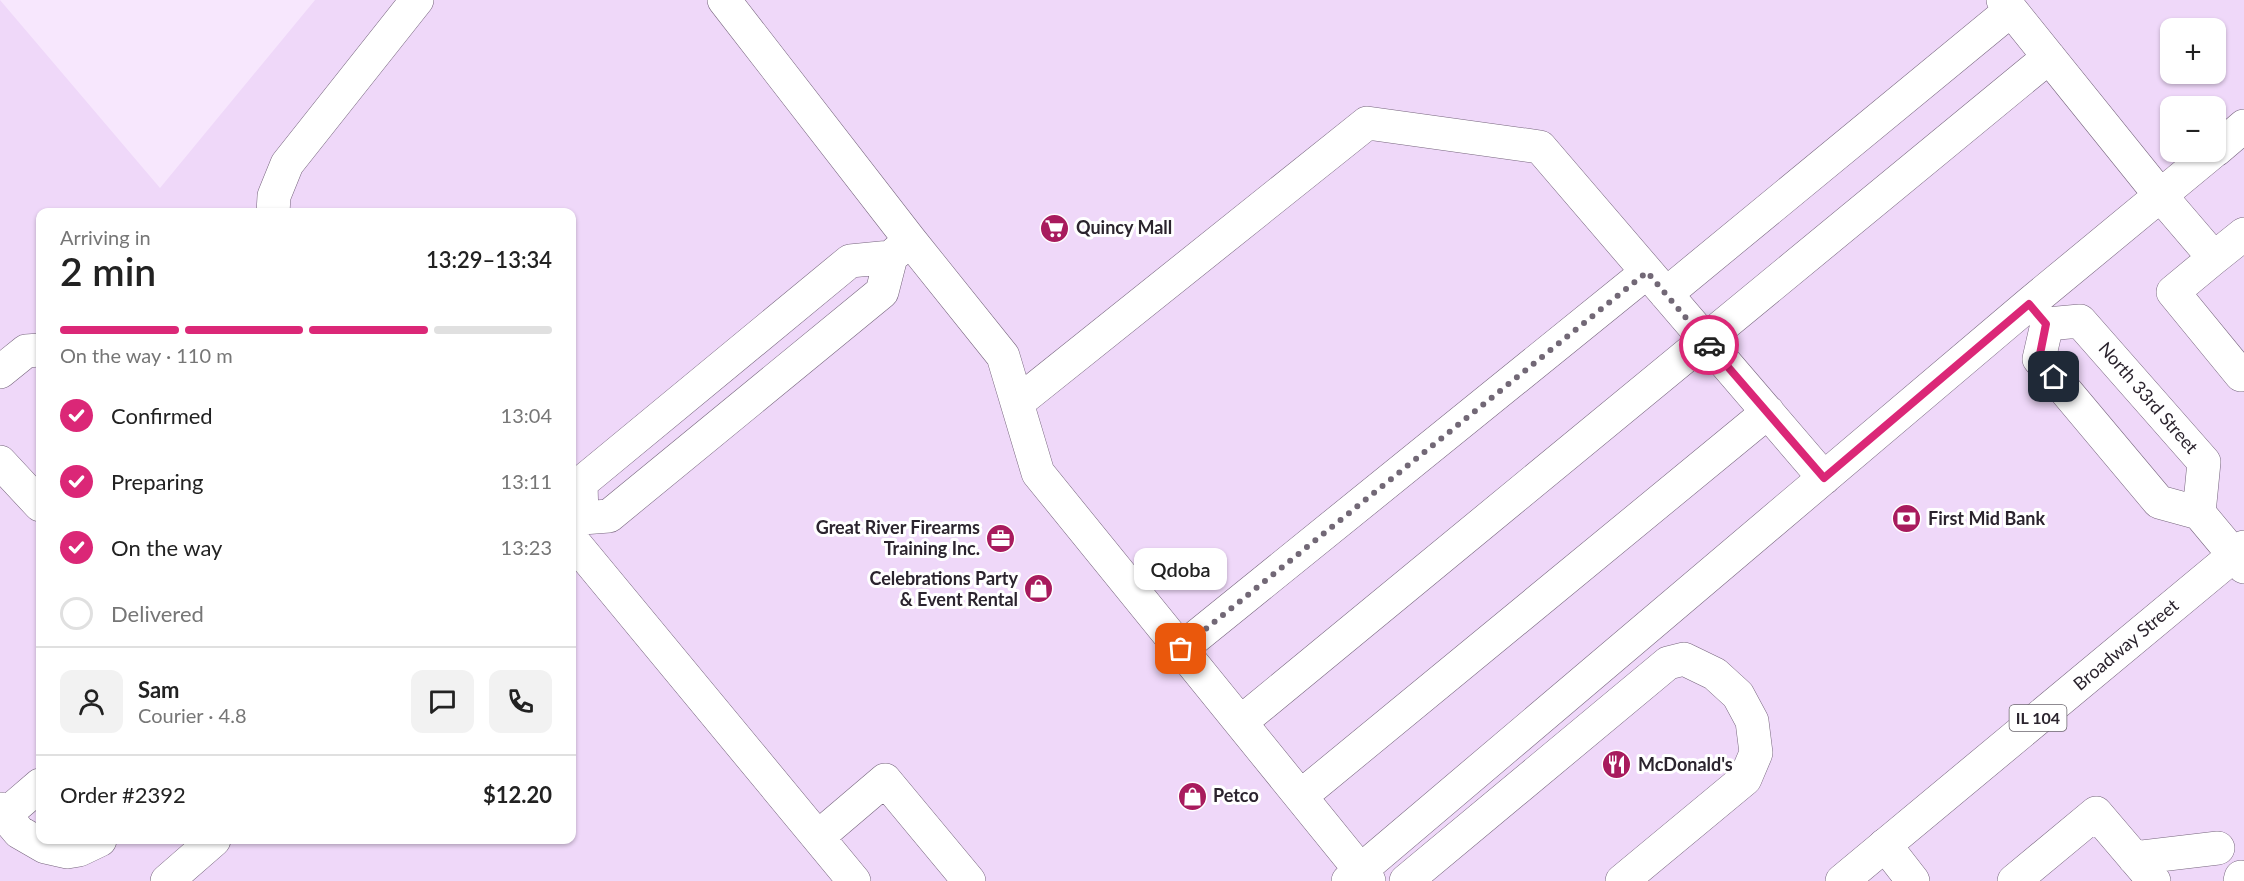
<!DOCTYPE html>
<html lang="en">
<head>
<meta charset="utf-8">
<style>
  body { margin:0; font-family:Lato,sans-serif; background:#f2f2f2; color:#222; height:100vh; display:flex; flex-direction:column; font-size:22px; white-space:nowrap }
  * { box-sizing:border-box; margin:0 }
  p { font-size:20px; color:#767676 }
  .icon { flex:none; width:33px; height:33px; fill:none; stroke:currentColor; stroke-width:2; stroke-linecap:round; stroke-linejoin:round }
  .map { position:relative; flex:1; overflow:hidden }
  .drawer { position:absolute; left:36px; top:208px; width:540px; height:636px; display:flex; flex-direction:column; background:#fff; border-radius:12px; box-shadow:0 2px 4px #0004 }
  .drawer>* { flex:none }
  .tools { position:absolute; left:2160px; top:18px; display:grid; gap:12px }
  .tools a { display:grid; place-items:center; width:66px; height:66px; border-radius:12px; background:#fff; box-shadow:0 2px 4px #0004; font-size:30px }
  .pin { position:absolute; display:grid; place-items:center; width:51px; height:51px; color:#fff; margin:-26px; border-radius:12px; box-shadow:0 3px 9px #0006 }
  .courier { position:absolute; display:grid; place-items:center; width:60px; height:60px; margin:-30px; border:4px solid #db2777; border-radius:50%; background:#fff; color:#222; box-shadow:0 2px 8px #0007 }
  .bubble { position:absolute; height:42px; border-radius:12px; background:#fff; box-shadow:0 2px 4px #0004; font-size:20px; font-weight:600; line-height:42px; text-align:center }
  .overview em { font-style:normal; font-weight:600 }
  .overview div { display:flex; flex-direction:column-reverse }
  .overview { display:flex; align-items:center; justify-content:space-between; height:102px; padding:0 24px }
  h1 { font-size:39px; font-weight:600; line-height:45px }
  .bar { display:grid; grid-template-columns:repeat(4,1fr); gap:9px 6px; align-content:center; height:72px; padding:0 24px }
  .bar i { height:8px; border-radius:4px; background:#e0e0e0 }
  .bar .active { background:#db2777 }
  .bar p { grid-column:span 4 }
  .line { display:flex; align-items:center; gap:15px; padding:0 24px; border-top:2px solid #e0e0e0 }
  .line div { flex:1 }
  .round { display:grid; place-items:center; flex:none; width:63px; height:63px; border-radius:12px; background:#f2f2f2 }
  ol { padding:0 24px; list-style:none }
  li { display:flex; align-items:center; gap:18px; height:66px }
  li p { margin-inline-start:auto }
  li .icon { padding:6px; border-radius:50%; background:#db2777; color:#fff; stroke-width:4 }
  li:last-child { color:#767676 }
  li i { width:33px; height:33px; border:3px solid #e0e0e0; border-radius:50% }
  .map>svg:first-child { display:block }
</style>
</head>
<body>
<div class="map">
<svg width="2244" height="881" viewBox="0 0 2244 881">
  <rect width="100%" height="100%" fill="#f7e7fd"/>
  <path fill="#efd8f9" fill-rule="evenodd" d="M0,0L160,188L315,0H2244V881H0ZM2170,28H2216V74H2170ZM2170,106H2216V152H2170ZM40,213H572V840H40Z"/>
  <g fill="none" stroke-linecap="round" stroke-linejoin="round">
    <defs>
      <path id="minor" d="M724,0L910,240L1003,356L1038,473L1369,881
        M2003,0L2160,195L2214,258L2173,292L2241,375L2244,372
        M2216,150L2244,126
        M273,213L274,196L287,164L417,0
        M891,257L850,261L581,483L582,518L609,516L882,292L891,257L910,240
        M2214,258L2244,234
        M1666,294L2011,10
        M2080,321L2204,462L2199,513L2159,502L2039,359L2047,324Z
        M0,372L26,351L40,350
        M1017,403L1367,123L1540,147L1824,478
        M0,462L40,505
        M2199,513L2244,567
        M572,540L854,881
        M1181,649L1647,272
        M1241,722L2049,57
        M1301,796L1768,412
        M0,809L19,832L45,847L67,852L79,850L100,840
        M5,815L40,785
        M818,837L885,780L969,881
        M1885,845L1913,881
        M2134,858L2218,848
        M167,881L214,840
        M1348,881L2029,304L2213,152
        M1406,881L1668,663L1684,659L1715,674L1738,695L1752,721L1756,753L1745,779L1622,881
        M2014,881L2096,813L2154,881
        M2240,881L2241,877"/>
      <path id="major" d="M1842,881L2244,547"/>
    </defs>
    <use href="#minor" stroke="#76657d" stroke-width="34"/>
    <use href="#major" stroke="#76657d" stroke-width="34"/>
    <use href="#minor" stroke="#fff" stroke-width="33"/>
    <use href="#major" stroke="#fff" stroke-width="33"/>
  </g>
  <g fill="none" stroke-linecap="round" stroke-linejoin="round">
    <path stroke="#726876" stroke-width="6" stroke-dasharray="0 10.8" d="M1181,649L1647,272L1709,345"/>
    <path stroke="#db2777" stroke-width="8" d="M1709,345L1824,478L2029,304L2046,324L2039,359L2054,377"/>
  </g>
  <defs>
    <symbol id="supermarket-disc" viewBox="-11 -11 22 22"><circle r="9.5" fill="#a81b5d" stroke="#fff"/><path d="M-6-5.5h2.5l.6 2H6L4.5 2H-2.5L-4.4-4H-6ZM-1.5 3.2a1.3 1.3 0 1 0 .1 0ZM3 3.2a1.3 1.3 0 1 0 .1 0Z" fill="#fff"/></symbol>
    <symbol id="bank-disc" viewBox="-11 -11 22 22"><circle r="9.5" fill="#a81b5d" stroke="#fff"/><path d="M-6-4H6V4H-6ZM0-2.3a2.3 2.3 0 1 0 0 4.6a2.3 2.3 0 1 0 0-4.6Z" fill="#fff"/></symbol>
    <symbol id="office-disc" viewBox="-11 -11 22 22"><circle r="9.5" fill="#a81b5d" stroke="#fff"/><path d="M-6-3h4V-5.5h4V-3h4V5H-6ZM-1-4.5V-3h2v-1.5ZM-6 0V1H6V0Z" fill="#fff"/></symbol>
    <symbol id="shop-disc" viewBox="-11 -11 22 22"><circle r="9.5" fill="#a81b5d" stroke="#fff"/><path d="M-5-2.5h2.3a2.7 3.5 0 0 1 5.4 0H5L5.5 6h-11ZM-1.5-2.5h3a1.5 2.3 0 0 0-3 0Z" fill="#fff"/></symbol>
    <symbol id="restaurant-disc" viewBox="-11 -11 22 22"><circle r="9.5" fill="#a81b5d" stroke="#fff"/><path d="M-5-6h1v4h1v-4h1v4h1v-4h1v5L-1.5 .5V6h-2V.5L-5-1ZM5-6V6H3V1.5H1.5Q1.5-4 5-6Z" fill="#fff"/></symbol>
  </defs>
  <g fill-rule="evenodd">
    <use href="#supermarket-disc" x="1038" y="212" width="33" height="33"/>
    <use href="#bank-disc" x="1890" y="502" width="33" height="33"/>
    <use href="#office-disc" x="984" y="522" width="33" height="33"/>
    <use href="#shop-disc" x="1022" y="572" width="33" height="33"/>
    <use href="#restaurant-disc" x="1600" y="748" width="33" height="33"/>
    <use href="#shop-disc" x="1176" y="780" width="33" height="33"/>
  </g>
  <g text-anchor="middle" stroke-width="6" stroke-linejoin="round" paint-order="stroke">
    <rect fill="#fff" stroke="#6b666d" stroke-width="1.5" x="2009.5" y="705" width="57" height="26" rx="4.5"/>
    <g font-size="16" font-weight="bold" fill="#2b242e">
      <text x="2038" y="724">IL 104</text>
    </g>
    <g font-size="18" font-weight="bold" fill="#2b242e" stroke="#fff" text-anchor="start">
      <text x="1076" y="234">Quincy Mall</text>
      <text x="1928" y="525">First Mid Bank</text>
      <text x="980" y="534" text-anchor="end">Great River Firearms<tspan x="980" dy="21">Training Inc.</tspan></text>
      <text x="1018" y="585" text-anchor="end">Celebrations Party<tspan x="1018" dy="21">&amp; Event Rental</tspan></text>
      <text x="1638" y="771">McDonald's</text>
      <text x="1213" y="802">Petco</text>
    </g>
    <g font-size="18" fill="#2b242e" stroke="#fff">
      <text transform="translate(2148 398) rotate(49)" y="6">North 33rd Street</text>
      <text transform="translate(2126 645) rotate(-40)" y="6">Broadway Street</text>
    </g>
  </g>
</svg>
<div class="tools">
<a>+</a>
<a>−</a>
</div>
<div class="pin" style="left:1181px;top:649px;background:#ea580c"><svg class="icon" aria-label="bag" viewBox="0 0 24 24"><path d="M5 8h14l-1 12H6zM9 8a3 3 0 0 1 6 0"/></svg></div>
<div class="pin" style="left:2054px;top:377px;background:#1f2937"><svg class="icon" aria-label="home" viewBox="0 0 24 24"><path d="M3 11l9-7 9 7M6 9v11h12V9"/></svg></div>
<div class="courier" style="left:1709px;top:345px"><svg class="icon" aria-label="car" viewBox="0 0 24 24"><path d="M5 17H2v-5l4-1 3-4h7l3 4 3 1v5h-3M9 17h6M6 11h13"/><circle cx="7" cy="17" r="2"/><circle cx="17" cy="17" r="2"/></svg></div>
<div class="bubble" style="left:1134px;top:548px;width:93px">Qdoba</div>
<section class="drawer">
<div class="overview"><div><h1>2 min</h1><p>Arriving in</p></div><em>13:29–13:34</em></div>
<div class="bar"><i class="active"></i><i class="active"></i><i class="active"></i><i></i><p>On the way · 110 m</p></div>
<ol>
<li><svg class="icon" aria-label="check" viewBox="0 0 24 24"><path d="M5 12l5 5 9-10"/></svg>Confirmed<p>13:04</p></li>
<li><svg class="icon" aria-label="check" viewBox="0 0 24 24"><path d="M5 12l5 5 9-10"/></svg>Preparing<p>13:11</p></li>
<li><svg class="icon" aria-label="check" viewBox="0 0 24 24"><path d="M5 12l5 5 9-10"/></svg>On the way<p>13:23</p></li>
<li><i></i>Delivered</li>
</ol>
<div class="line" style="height:108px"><a class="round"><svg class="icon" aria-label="person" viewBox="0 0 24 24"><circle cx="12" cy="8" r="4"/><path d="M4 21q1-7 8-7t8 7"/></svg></a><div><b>Sam</b><p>Courier · 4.8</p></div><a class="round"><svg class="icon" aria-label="chat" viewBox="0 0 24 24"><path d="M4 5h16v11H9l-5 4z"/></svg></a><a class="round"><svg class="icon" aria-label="phone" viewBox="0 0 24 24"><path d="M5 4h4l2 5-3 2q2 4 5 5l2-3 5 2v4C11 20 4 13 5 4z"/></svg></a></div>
<div class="line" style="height:78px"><div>Order #2392</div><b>$12.20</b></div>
</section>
</div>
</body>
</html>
